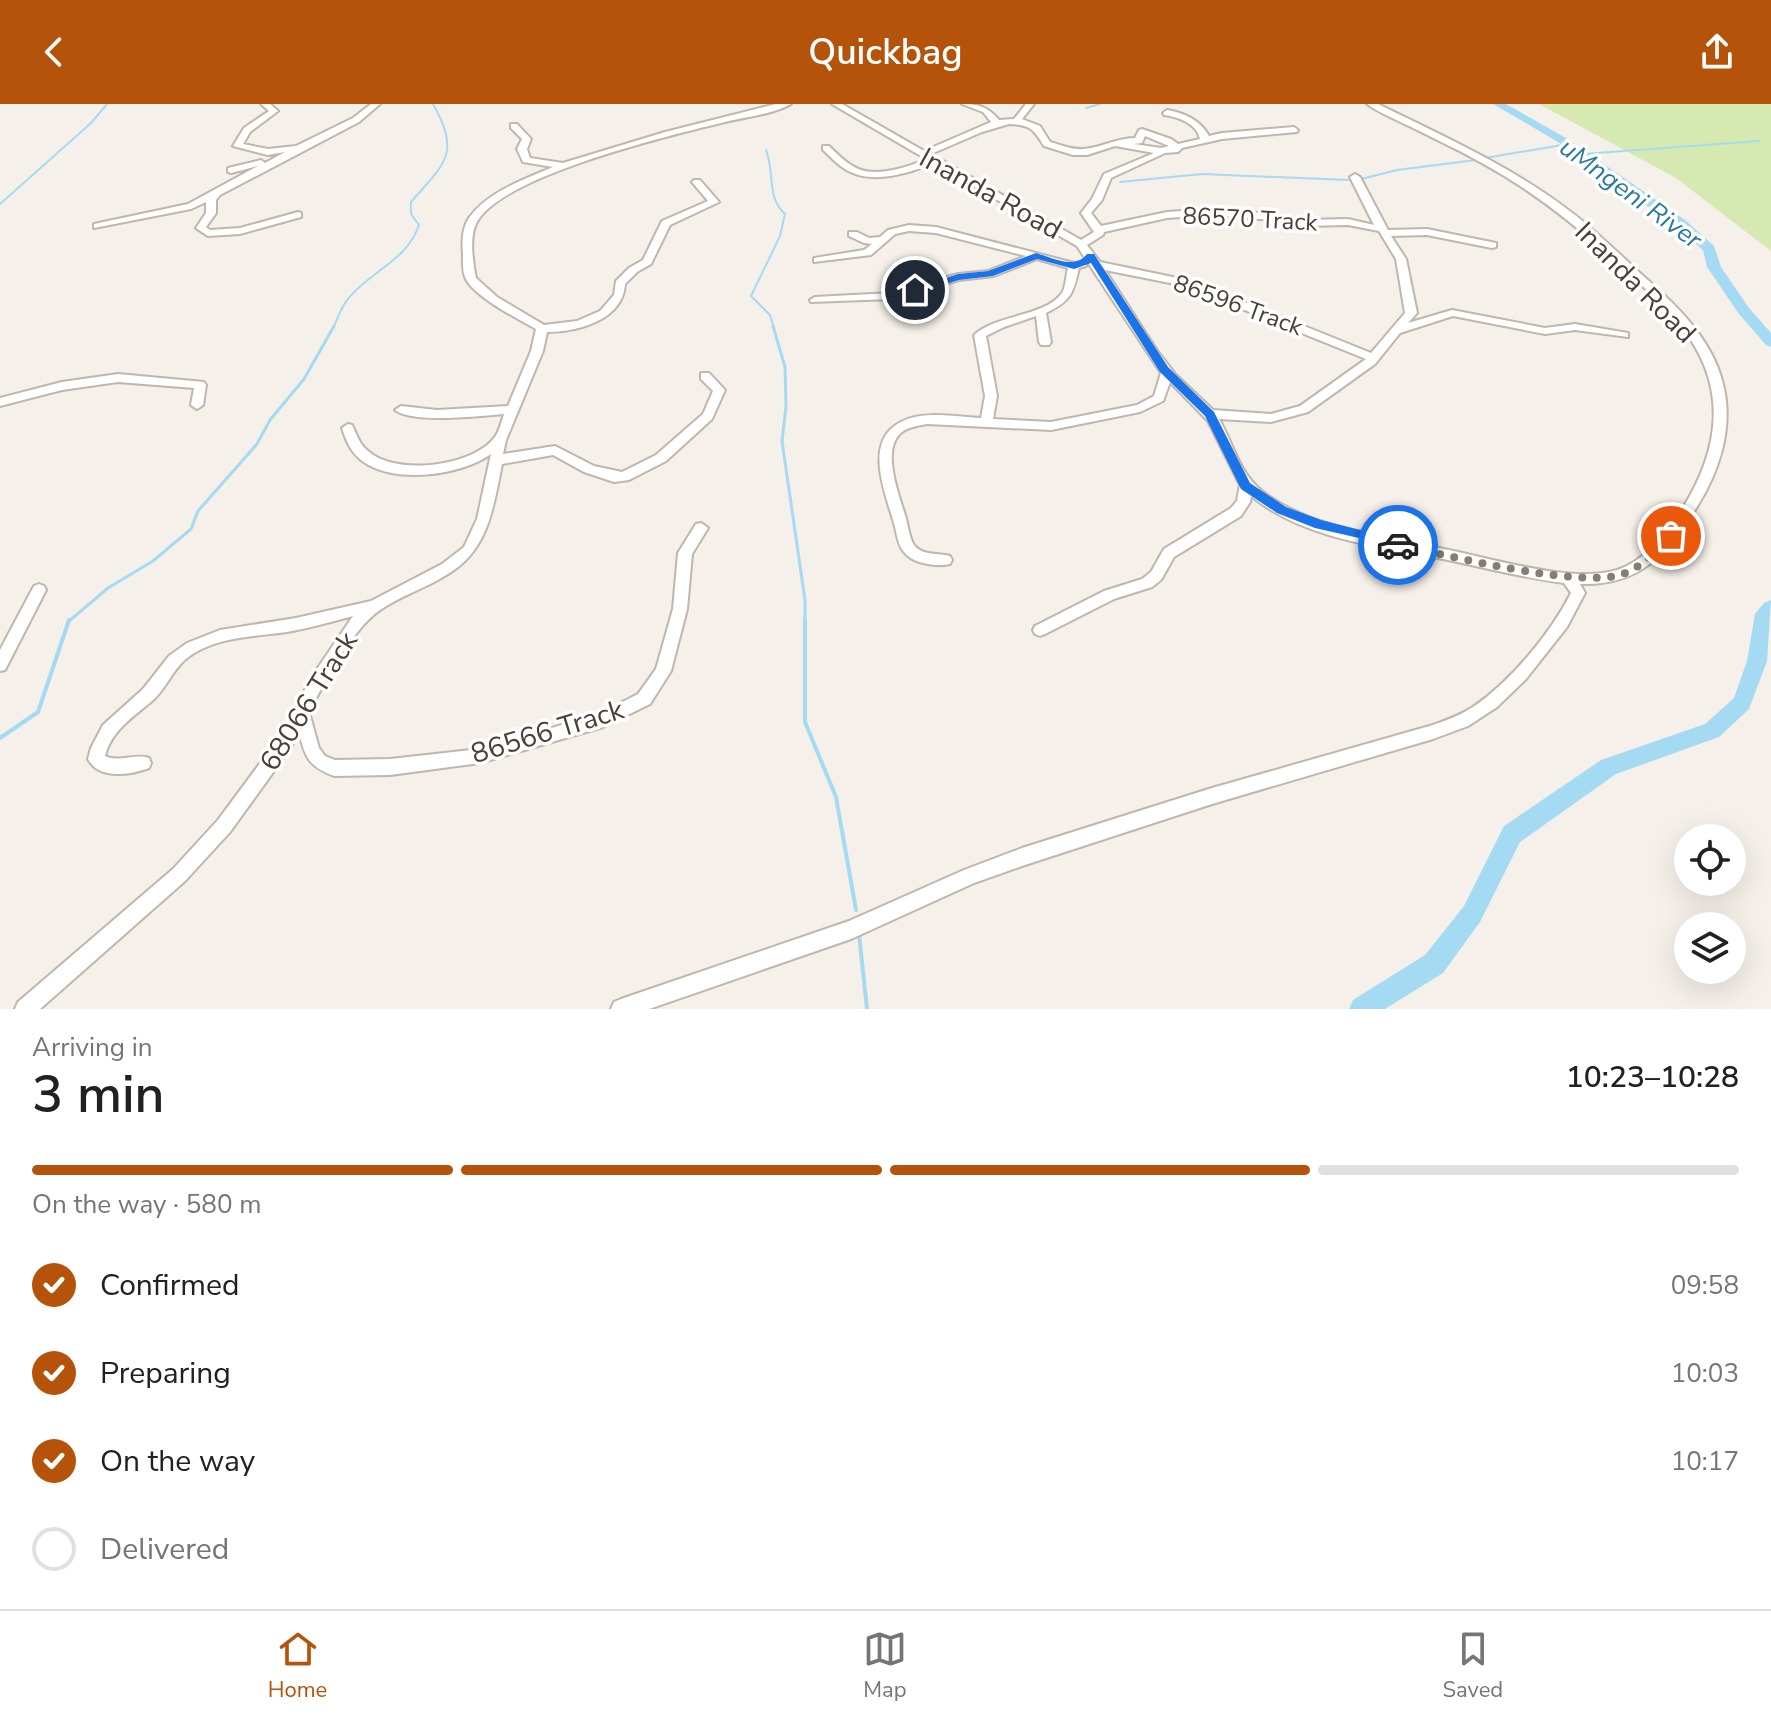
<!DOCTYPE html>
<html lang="en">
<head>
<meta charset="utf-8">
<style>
  body { margin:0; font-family:"Nunito Sans",sans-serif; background:#f6f6f6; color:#202124; height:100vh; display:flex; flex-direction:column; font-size:30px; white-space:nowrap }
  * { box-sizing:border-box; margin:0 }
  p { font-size:26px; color:#757577 }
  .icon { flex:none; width:44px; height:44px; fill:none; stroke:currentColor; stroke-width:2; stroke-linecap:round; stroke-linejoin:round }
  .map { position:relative; height:905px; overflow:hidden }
  .drawer { display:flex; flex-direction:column; background:#fff; flex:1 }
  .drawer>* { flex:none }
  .buttons { position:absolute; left:1674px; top:720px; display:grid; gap:16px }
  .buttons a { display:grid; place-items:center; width:72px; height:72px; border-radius:50%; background:#fff; box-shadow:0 8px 32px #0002; font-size:40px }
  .pin { position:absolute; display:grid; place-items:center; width:68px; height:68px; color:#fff; margin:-34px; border:4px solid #fff; border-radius:50%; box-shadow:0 2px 8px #0007 }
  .courier { position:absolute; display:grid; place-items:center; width:80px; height:80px; margin:-40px; border:6px solid #1a73e8; border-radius:50%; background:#fff; color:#222; box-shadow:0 2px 10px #0007 }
  .overview em { font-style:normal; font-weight:600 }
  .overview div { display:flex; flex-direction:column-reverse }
  .overview { display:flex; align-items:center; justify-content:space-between; height:136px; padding:0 32px }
  h1 { font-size:52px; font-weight:600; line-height:60px }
  .bar { display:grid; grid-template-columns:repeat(4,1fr); gap:12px 8px; align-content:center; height:96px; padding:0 32px }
  .bar i { height:10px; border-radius:6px; background:#e0e0e0 }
  .bar .active { background:#b45309 }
  .bar p { grid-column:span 4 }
  ol { padding:0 32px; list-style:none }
  li { display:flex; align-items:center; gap:24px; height:88px }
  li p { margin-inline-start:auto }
  li .icon { padding:8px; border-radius:50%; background:#b45309; color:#fff; stroke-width:4 }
  li:last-child { color:#757577 }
  li i { width:44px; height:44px; border:4px solid #e0e0e0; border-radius:50% }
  header { display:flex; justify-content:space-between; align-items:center; height:104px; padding:0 32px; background:#b45309; color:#fff; font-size:36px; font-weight:600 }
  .tab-bar { display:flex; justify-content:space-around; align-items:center; height:112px; border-top:2px solid #e0e0e0; background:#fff; font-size:22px; color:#757577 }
  .tab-bar a { display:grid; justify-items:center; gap:4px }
  .tab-bar .active { color:#b45309 }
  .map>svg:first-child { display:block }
</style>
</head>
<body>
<header><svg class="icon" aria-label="back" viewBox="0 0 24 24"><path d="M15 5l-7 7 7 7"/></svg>Quickbag<svg class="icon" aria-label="share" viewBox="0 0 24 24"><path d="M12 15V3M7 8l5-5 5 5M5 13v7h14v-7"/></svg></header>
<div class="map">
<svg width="1771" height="905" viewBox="0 0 1771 905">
  <rect width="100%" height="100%" fill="#f5f0e9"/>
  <path fill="#d6e9b1" d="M1539,0H1771V147L1676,74Z"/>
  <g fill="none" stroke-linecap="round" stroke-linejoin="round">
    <path stroke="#a5dbf2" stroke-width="2" d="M1086,4L1100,0
      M766,46C775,68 766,93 785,110L780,132L751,192L770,211L774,224
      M1583,50L1759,37
      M1485,54L1568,40
      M1361,75L1397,66L1476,56
      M1120,78L1202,70L1348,76
      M0,100L91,19L107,0
      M333,224C338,214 341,203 348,195C370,167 407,157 419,121L411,110V98C445,59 461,50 433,0"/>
    <path stroke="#a5dbf2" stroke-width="3" d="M773,222L785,263L786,302L782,337L805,496V518
      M68,518L108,484L153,457L191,425L198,407L257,340L270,316L304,275L334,222"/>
    <path stroke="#a5dbf2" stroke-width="4" d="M805,516V618L836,693L856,806
      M0,634L38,608L69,516
      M859,830L867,905"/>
    <path fill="#a5dbf2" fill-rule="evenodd" d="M1493,0H1506L1566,34L1685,116L1714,142L1721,163L1749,204L1771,229V243L1766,241L1739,210L1707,163L1703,146L1675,122L1558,38Z
      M1771,496L1767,557L1749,605L1719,633L1616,670L1520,738L1480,818L1443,869L1385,905H1349L1353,896L1425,851L1464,802L1504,722L1601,656L1705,620L1734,594L1747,557L1755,510L1764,499Z"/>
    <defs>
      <path id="minor" d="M261,0H270L278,7L250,28L243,40L268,45L296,42L353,14L371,0H380L359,18L220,91L216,96V109L206,123L210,126L240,124L298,108L301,109V113L240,130L208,132L196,124L206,109V98L191,105L94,124V120L188,100L258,62L231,69L228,68V64L261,56L265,59L285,48L268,51L233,42L244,24L269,7Z
        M776,0H791C772,11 743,13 721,19C671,31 497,73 476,120C469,135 473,158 476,174L497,193L544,221L577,217L600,207L614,191L616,177L629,164L643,156L662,117L708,97L692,78L694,76H700L719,98L670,121L651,160L637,168L625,180C623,216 578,228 547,228L543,247L506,336L503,350L555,342L594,362L622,368L656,351L703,310L713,287L701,275V269H709L725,286L712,315L666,357L629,376L614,378L584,368L553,351L502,360C494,400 489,444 451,468C429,483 402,491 380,506C353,524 324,579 309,608L319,644L325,652L335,656L390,655L480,645L599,610L638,590L656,565L673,505L678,449L696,420L701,419L708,424L692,450L687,505L671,567L650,600L603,623L480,659L390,671L334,672C308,662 305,653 299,628L290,645L230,728L185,777L40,905H15L18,898L173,765L218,716L278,635L313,571L353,512C331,518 309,524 287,528C253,533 216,532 187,554C172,566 166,585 152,597C133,613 111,627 105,652C120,659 135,649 149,654L151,659L149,664C130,671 99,676 88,655L91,644L103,621L143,585L169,552L187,539L220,526L296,514L371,497L442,460L464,443L477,415L491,350C460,372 392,381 361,356C350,347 346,336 342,324L348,320L352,321C357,331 359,340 368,347C395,372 473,363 495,333C499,327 502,317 504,310C480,312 413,320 395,306L401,302L437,306L508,302L531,247L536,225C518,215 475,193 466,175C462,168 463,157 463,150C462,139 462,124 469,114C487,88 525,75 553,63L523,58L517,45L522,35L511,24V20H517L531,35L527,45L530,54L563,59L665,28Z
        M832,0H842L924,47L991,18L983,8L962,0C979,0 988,3 999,16L1014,15L1026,0H1034L1022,15L1040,22L1050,38C1061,41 1072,46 1084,45C1103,43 1117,34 1135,34L1139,26L1142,25L1171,35L1178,40L1200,35C1197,20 1179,13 1164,11L1163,9L1167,6C1185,9 1201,17 1209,32L1222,29L1294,23L1298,26L1297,28L1222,35L1182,44L1178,48L1165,49L1111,74L1102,96L1091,109L1101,122L1167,108L1209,105L1272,110L1306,116L1348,115L1374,121L1350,73L1355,70L1360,73L1388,126L1427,125L1496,139V143L1492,144L1427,131L1391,132L1406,155L1417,209L1408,219L1452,206L1545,224L1575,220L1628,229V233L1575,226L1545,230L1453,212L1400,229L1375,260L1308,308L1271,318L1219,315C1233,339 1239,369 1262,387C1281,402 1304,412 1326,419C1365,431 1405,436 1444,445C1490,454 1573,480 1617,466C1644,457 1664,432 1679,410C1720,347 1730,283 1680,221C1664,201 1644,183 1624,166C1580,124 1534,87 1480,58C1457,45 1433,34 1409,22C1395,15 1379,9 1367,0H1378C1441,31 1506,60 1563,102C1591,122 1616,147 1641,170C1675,200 1712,234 1723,280C1734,324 1719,369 1695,406C1665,452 1639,482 1580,480L1585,489L1567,523L1526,575L1497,603L1468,622L1433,635L1212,700L1022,762L974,779L851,835L649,905H611L614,898L621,895L849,817L964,766L1022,744L1212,684L1433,621C1447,616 1461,611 1473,603C1510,578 1551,529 1571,489L1564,479C1523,474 1483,463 1443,455C1378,442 1304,435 1251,392L1250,398L1241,412L1174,453L1161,476L1152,483L1114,495L1045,530L1040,532L1035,530L1033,526L1035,522L1104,487L1142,475L1151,468L1164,445L1231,404L1237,397L1240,381L1208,317L1170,278L1163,297L1140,308L1051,326L927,320C917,322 905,323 898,332C883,350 899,392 905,411C908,420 909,434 914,441C922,452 939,449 950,452L952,456L950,460C937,463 913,460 904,448C897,440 897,429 894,419C885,388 863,337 901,318C923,306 957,313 981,314L985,292L974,231C997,210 1045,213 1062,189C1066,183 1066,171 1068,164L1037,155L994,172L959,176L892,195L811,198L810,196L815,193L891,189L958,170L988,167L1026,152L936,129L909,127L895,130L871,151L814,158V154L864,146L872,140L864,139L849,132V128H857L869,134L880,133L888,126L909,121L936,123L1074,159L1086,158V162L1079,164C1073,190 1071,197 1046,209L1051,238L1049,241H1041L1039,238L1036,212L1004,223L986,232L997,292L993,315L1051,318L1137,301L1154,292L1161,269L1077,142L933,59C911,69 876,79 853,69C841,65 832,54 823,46V42H829C838,51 849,62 861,66C880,72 909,63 926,55ZM1009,20C1030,21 1033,24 1044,42L1073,51H1087L1115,42L1154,49L1104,70L1092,95L1081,109L1094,128L1081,136L931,50L982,28ZM1145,32L1169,42L1161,44L1134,40L1142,39ZM1209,111L1272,116L1306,122L1348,121L1379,127L1396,155L1405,209L1371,249L1192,177L1100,158L1087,141L1103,131L1104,128L1167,114ZM1105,166L1185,182L1366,255L1300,302L1271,310L1213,306L1175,270L1158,248Z
        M118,270L204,278L206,281L203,301L197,305L191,301L194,284L118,278L62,286L0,302V294L62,278Z
        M39,480L44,482L46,486L5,566L0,567V546L34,482Z"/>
    </defs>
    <use href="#minor" stroke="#c0b6ab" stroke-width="4"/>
    <use href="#minor" fill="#fff" fill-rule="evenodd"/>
  </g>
  <path fill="#1a73e8" d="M1036,149C1053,154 1075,166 1087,150H1094L1168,263L1214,308L1250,379L1286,403L1321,416L1403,437V444L1315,424L1277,409L1241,385L1205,312L1160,268L1091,159L1074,165L1037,155L993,172L959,176L915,189L910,186L958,170L988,167Z"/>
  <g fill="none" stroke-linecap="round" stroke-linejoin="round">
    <path stroke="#857e75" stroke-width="8" stroke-dasharray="0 14.4" d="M1398,441C1447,451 1580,485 1623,470C1642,463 1657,446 1671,432"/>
  </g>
  <g text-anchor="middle" stroke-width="7" stroke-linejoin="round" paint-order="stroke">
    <g font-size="24" fill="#494037" stroke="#fff">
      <text transform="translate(1250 115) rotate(3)" y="8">86570 Track</text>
      <text transform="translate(1238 201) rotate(20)" y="8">86596 Track</text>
    </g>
    <g font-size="26" font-style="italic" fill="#297a9e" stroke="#fff">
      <text transform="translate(1631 89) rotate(36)" y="9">uMngeni River</text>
    </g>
    <g font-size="28" fill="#494037" stroke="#fff">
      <text transform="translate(991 89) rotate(29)" y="10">Inanda Road</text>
      <text transform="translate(1636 178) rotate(45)" y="10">Inanda Road</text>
      <text transform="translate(308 597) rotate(-58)" y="10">68066 Track</text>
      <text transform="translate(547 627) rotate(-17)" y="10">86566 Track</text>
    </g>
  </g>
</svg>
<div class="buttons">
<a><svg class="icon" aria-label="locate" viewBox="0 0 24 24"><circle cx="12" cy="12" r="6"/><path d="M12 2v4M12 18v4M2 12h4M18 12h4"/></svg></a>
<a><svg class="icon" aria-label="layers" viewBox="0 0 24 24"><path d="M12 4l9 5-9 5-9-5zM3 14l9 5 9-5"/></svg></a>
</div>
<div class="pin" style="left:1671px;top:432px;background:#ea580c"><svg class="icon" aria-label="bag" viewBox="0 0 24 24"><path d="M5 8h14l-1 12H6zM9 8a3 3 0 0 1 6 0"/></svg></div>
<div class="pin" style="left:915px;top:186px;background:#1f2937"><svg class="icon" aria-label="home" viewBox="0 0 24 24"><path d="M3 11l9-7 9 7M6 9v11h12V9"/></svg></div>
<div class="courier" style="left:1398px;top:441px"><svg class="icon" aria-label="car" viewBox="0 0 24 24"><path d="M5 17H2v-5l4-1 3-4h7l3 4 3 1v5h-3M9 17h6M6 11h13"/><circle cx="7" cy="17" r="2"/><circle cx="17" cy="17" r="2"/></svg></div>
</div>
<section class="drawer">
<div class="overview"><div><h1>3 min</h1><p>Arriving in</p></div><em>10:23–10:28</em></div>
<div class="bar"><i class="active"></i><i class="active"></i><i class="active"></i><i></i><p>On the way · 580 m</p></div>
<ol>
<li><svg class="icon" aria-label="check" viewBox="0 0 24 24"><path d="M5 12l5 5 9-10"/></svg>Confirmed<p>09:58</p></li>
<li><svg class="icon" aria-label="check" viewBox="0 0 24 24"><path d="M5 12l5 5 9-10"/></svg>Preparing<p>10:03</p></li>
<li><svg class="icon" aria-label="check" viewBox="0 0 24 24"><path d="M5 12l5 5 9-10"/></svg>On the way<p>10:17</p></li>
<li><i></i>Delivered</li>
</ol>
</section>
<nav class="tab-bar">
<a class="active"><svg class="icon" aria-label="home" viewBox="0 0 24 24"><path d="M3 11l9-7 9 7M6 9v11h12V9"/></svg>Home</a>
<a><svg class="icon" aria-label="map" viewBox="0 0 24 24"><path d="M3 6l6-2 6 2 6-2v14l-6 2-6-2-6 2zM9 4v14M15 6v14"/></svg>Map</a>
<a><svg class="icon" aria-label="saved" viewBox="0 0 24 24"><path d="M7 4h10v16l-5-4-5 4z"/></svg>Saved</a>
</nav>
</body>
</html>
